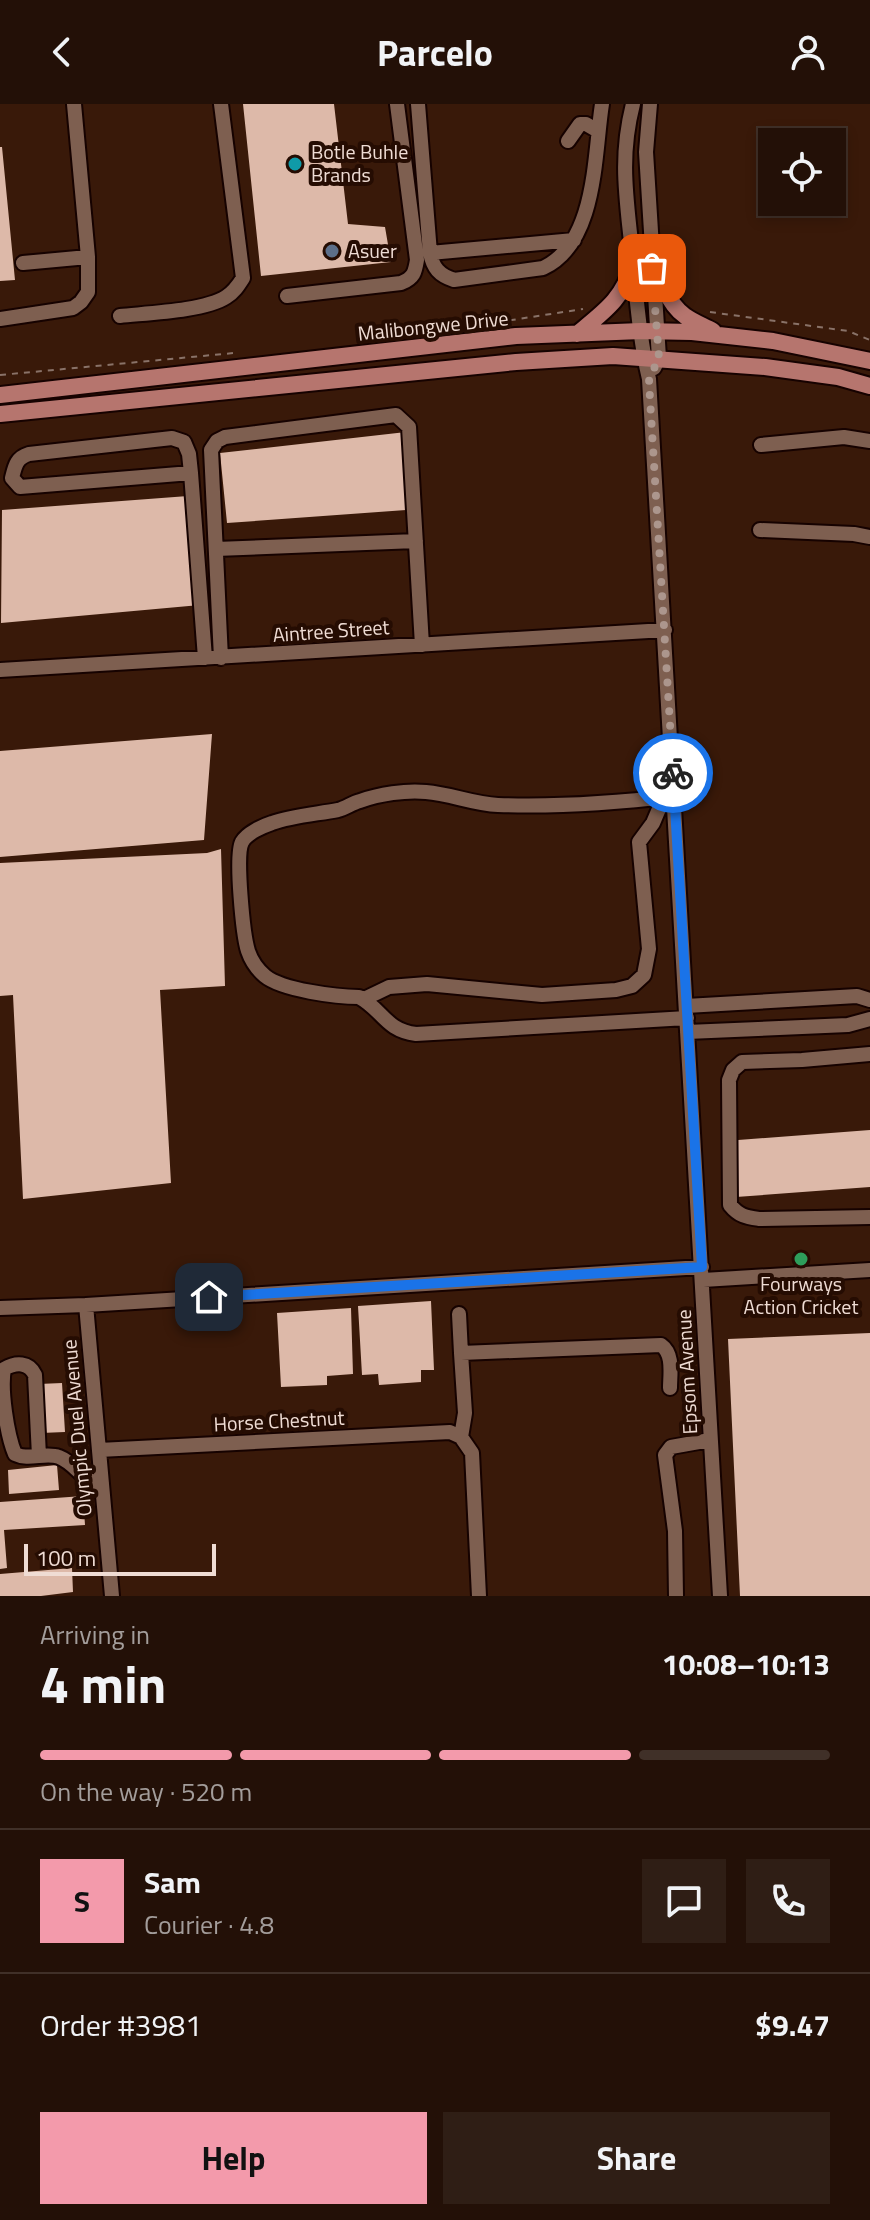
<!DOCTYPE html>
<html lang="en">
<head>
<meta charset="utf-8">
<style>
  body { margin:0; font-family:"Titillium Web",sans-serif; background:#2f1e15; color:#f1f3f6; height:100vh; display:flex; flex-direction:column; font-size:30px; white-space:nowrap }
  * { box-sizing:border-box; margin:0 }
  p { font-size:26px; color:#a39d9b }
  .icon { flex:none; width:44px; height:44px; fill:none; stroke:currentColor; stroke-width:2; stroke-linecap:round; stroke-linejoin:round }
  .map { position:relative; height:1492px; overflow:hidden }
  .details { display:flex; flex-direction:column; background:#231007; flex:1 }
  .details>* { flex:none }
  .buttons { position:absolute; left:758px; top:24px; display:grid; gap:16px }
  .buttons a { display:grid; place-items:center; width:88px; height:88px; border-radius:0px; background:#231007; box-shadow:0 4px 12px #0003,0 0 0 2px #403028; font-size:40px }
  .scale { position:absolute; left:24px; bottom:20px; width:192px; box-sizing:border-box; padding-left:8px; border:4px solid #efdcd4; border-top:0; font-size:22px; line-height:28px; white-space:nowrap; color:#efdcd4; -webkit-text-stroke:6px #250c02; paint-order:stroke }
  .pin { position:absolute; display:grid; place-items:center; width:68px; height:68px; color:#fff; margin:-34px; border-radius:16px; box-shadow:0 4px 12px #0006 }
  .courier { position:absolute; display:grid; place-items:center; width:80px; height:80px; margin:-40px; border:6px solid #1a73e8; border-radius:50%; background:#fff; color:#222; box-shadow:0 2px 10px #0007 }
  .overview em { font-style:normal; font-weight:700 }
  .overview div { display:flex; flex-direction:column-reverse }
  .overview { display:flex; align-items:center; justify-content:space-between; height:136px; padding:0 40px }
  h1 { font-size:52px; font-weight:700; line-height:60px }
  .bar { display:grid; grid-template-columns:repeat(4,1fr); gap:12px 8px; align-content:center; height:96px; padding:0 40px }
  .bar i { height:10px; border-radius:6px; background:#403028 }
  .bar .active { background:#f39aab }
  .bar p { grid-column:span 4 }
  .line { display:flex; align-items:center; gap:20px; padding:0 40px; border-top:2px solid #403028 }
  .line div { flex:1 }
  .round { display:grid; place-items:center; flex:none; width:84px; height:84px; border-radius:0px; background:#2f1e15 }
  .button { display:flex; gap:16px; margin-top:auto; padding:16px 40px }
  .button a { flex:1; height:92px; border-radius:0px; background:#f39aab; color:#111; font-size:32px; font-weight:700; line-height:92px; text-align:center }
  .button a+a { background:#2f1e15; color:#f1f3f6 }
  header { display:flex; justify-content:space-between; align-items:center; height:104px; padding:0 40px; background:#231007; font-size:36px; font-weight:700 }
  .map>svg:first-child { display:block }
</style>
</head>
<body>
<header><svg class="icon" aria-label="back" viewBox="0 0 24 24"><path d="M15 5l-7 7 7 7"/></svg>Parcelo<svg class="icon" aria-label="person" viewBox="0 0 24 24"><circle cx="12" cy="8" r="4"/><path d="M4 21q1-7 8-7t8 7"/></svg></header>
<div class="map">
<svg width="870" height="1492" viewBox="0 0 870 1492">
  <rect width="100%" height="100%" fill="#2f1509"/>
  <path fill="#391909" fill-rule="evenodd" d="M0,0H870V1492H0ZM772,38H832V98H772Z"/>
  <path fill="#ddb9a9" d="M243,0H334L348,120L385,123L391,158L261,172Z
    M0,43H2L15,176L0,177Z
    M406,328V406L227,419L220,349Z
    M188,392L200,501L1,519L2,406Z
    M212,630L204,736L0,753V647Z
    M221,745L225,882L160,886L171,1079L23,1095L13,891L0,892V759L207,749Z
    M870,1026V1083L736,1093L738,1036Z
    M431,1197L434,1266H421V1278L379,1281L378,1270L362,1271L358,1202Z
    M351,1204L353,1270L327,1272V1281L281,1283L277,1209Z
    M870,1229V1492H740L728,1235Z
    M62,1279L65,1328L41,1329L39,1280Z
    M57,1361L59,1386L9,1390L8,1366Z
    M83,1392L85,1421L4,1426L7,1464L0,1465V1398Z
    M72,1464L73,1488L41,1492H0V1470Z"/>
  <g fill="none" stroke-linecap="round" stroke-linejoin="round">
    <defs>
      <path id="minor" d="M418,0L430,149C433,164 439,171 454,176L543,164C597,139 594,51 602,0
        M633,0C618,58 628,101 633,159C637,198 640,237 649,275L720,1492
        M650,0L646,48L659,254L654,264
        M568,37L580,20H586L598,27
        M430,149L574,136
        M23,159L88,153
        M287,192L401,179C414,174 415,168 417,156L397,0
        M120,212C148,209 204,207 226,193C234,188 238,182 243,174L221,0
        M0,215L73,204L81,198L88,188V153L74,0
        M761,341L844,333L870,337
        M191,369L20,383L12,374C15,362 16,354 29,350L172,334L184,338L189,350L191,369L205,554
        M760,426L854,430L870,433
        M216,445L416,437
        M221,554L211,346L217,337L225,333L396,311L409,323L422,541
        M0,566L665,526
        M674,692C616,699 556,703 498,701C473,700 451,690 426,688C406,686 379,690 360,697C352,699 346,704 338,706C317,710 291,712 272,719C263,722 247,729 242,738C235,751 243,831 248,847C251,856 258,866 265,872C282,886 337,893 359,893C383,906 385,926 416,930L687,914
        M364,895L389,883L427,880L542,891L616,886L632,882L644,871L649,845L639,738L653,719L664,693
        M686,902L857,892L870,896
        M687,928L848,921L870,915
        M870,950L802,956L742,958L733,966L729,976L730,1101C739,1112 746,1113 759,1115L870,1113
        M703,1176L870,1166
        M86,1201L112,1492
        M0,1204L86,1201L702,1163
        M459,1210L461,1249
        M461,1333L465,1309L461,1249L661,1241C674,1250 670,1270 670,1284
        M99,1346L450,1328L461,1333L472,1349L479,1492
        M39,1352L35,1271C29,1258 16,1258 4,1265C0,1285 7,1331 15,1350C29,1357 45,1348 59,1353C77,1360 82,1378 102,1380
        M676,1492L675,1427L665,1351L671,1343L710,1336"/>
      <path id="major" d="M651,143C658,166 664,197 685,212C693,218 704,222 713,227
        M577,230C605,207 623,195 633,160
        M0,291L516,232L641,227L692,228L773,237L870,257
        M0,310L516,258L613,252L765,263L838,273L870,282"/>
    </defs>
    <use href="#minor" stroke="#160200" stroke-width="18"/>
    <use href="#major" stroke="#160200" stroke-width="20"/>
    <path stroke="#897268" stroke-width="2" stroke-dasharray="6 6" stroke-linecap="butt" d="M710,208L848,227L870,236
      M486,220L583,205
      M0,271L234,249"/>
    <use href="#minor" stroke="#7e5f50" stroke-width="14"/>
    <use href="#major" stroke="#b6756e" stroke-width="16"/>
  </g>
  <g fill="none" stroke-linecap="round" stroke-linejoin="round">
    <path stroke="#ac968d" stroke-width="8" stroke-dasharray="0 14.4" d="M652,164L659,254L649,275L650,295L673,669"/>
    <path stroke="#1a73e8" stroke-width="10" d="M209,1193L702,1163L673,669"/>
  </g>
  <circle fill="#0f9aa8" stroke="#250c02" stroke-width="3" cx="295" cy="60" r="8"/>
  <circle fill="#5c6f8a" stroke="#250c02" stroke-width="3" cx="332" cy="147" r="8"/>
  <circle fill="#2e9e5b" stroke="#250c02" stroke-width="3" cx="801" cy="1155" r="8"/>
  <g text-anchor="middle" stroke-width="8" stroke-linejoin="round" paint-order="stroke">
    <g font-size="20" fill="#efdcd4" stroke="#250c02" text-anchor="start">
      <text x="311" y="55">Botle Buhle<tspan x="311" dy="23">Brands</tspan></text>
      <text x="348" y="154">Asuer</text>
      <text x="801" y="1187" text-anchor="middle">Fourways<tspan x="801" dy="23">Action Cricket</tspan></text>
    </g>
    <g font-size="20" fill="#efdcd4" stroke="#250c02">
      <text transform="translate(433 222) rotate(-6)" y="7">Malibongwe Drive</text>
      <text transform="translate(331 527) rotate(-4)" y="7">Aintree Street</text>
      <text transform="translate(687 1268) rotate(-93)" y="7">Epsom Avenue</text>
      <text transform="translate(279 1317) rotate(-3)" y="7">Horse Chestnut</text>
      <text transform="translate(77 1324) rotate(-95)" y="7">Olympic Duel Avenue</text>
    </g>
  </g>
</svg>
<div class="buttons">
<a><svg class="icon" aria-label="locate" viewBox="0 0 24 24"><circle cx="12" cy="12" r="6"/><path d="M12 2v4M12 18v4M2 12h4M18 12h4"/></svg></a>
</div>
<div class="scale">100 m</div>
<div class="pin" style="left:652px;top:164px;background:#ea580c"><svg class="icon" aria-label="bag" viewBox="0 0 24 24"><path d="M5 8h14l-1 12H6zM9 8a3 3 0 0 1 6 0"/></svg></div>
<div class="pin" style="left:209px;top:1193px;background:#1f2937"><svg class="icon" aria-label="home" viewBox="0 0 24 24"><path d="M3 11l9-7 9 7M6 9v11h12V9"/></svg></div>
<div class="courier" style="left:673px;top:669px"><svg class="icon" aria-label="bike" viewBox="0 0 24 24"><circle cx="6" cy="16" r="4"/><circle cx="18" cy="16" r="4"/><path d="M6 16l4-8h5l3 8M10 8l3 8H6M13 5h3"/></svg></div>
</div>
<section class="details">
<div class="overview"><div><h1>4 min</h1><p>Arriving in</p></div><em>10:08–10:13</em></div>
<div class="bar"><i class="active"></i><i class="active"></i><i class="active"></i><i></i><p>On the way · 520 m</p></div>
<div class="line" style="height:144px"><b class="round" style="background:#f39aab;color:#111">S</b><div><b>Sam</b><p>Courier · 4.8</p></div><a class="round"><svg class="icon" aria-label="chat" viewBox="0 0 24 24"><path d="M4 5h16v11H9l-5 4z"/></svg></a><a class="round"><svg class="icon" aria-label="phone" viewBox="0 0 24 24"><path d="M5 4h4l2 5-3 2q2 4 5 5l2-3 5 2v4C11 20 4 13 5 4z"/></svg></a></div>
<div class="line" style="height:104px"><div>Order #3981</div><b>$9.47</b></div>
<div class="button"><a>Help</a><a>Share</a></div>
</section>
</body>
</html>
